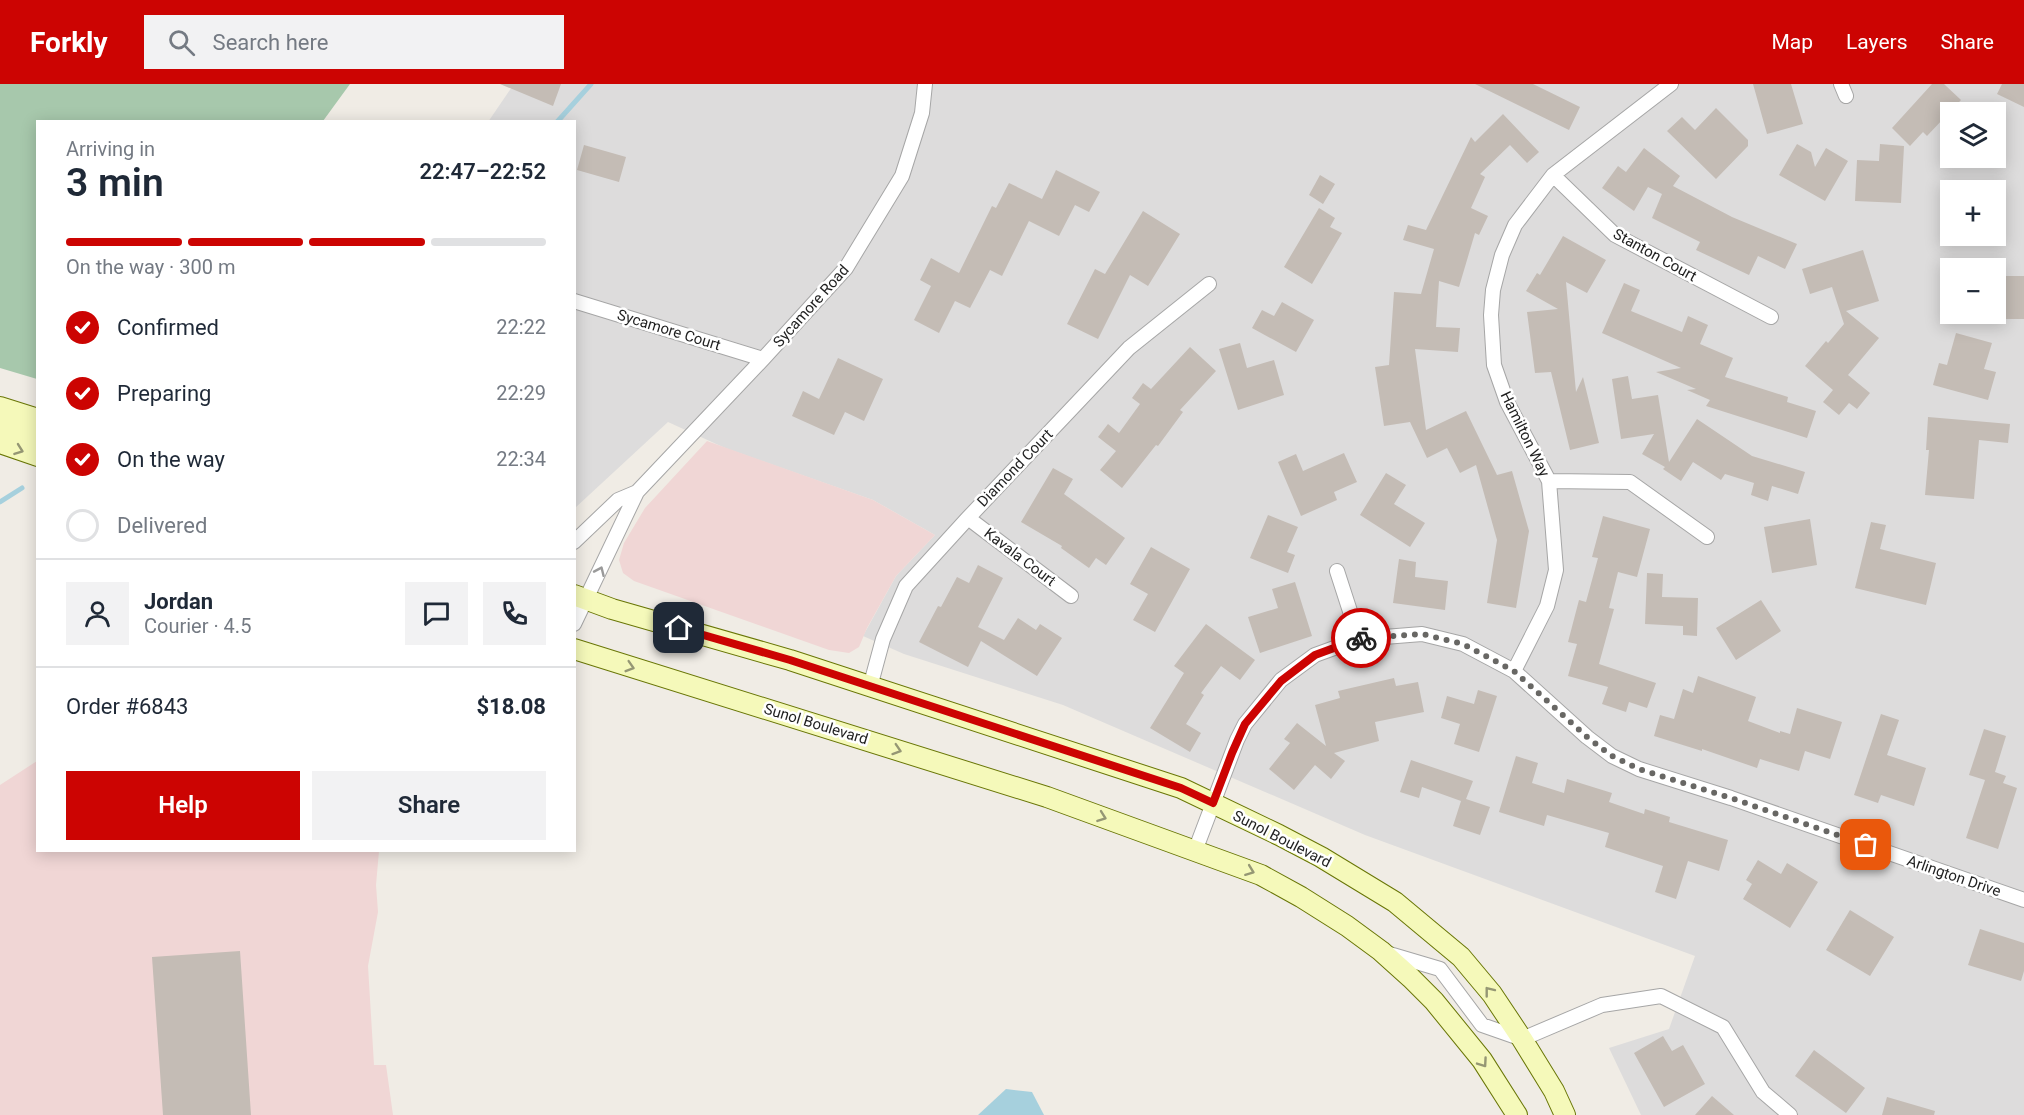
<!DOCTYPE html>
<html lang="en">
<head>
<meta charset="utf-8">
<style>
  body { margin:0; font-family:Roboto,sans-serif; background:#f2f2f3; color:#1f2937; height:100vh; display:flex; flex-direction:column; font-size:22px; white-space:nowrap }
  * { box-sizing:border-box; margin:0 }
  p { font-size:20px; color:#747a83 }
  .icon { flex:none; width:33px; height:33px; fill:none; stroke:currentColor; stroke-width:2; stroke-linecap:round; stroke-linejoin:round }
  .map { position:relative; flex:1; overflow:hidden }
  .drawer { position:absolute; left:36px; top:36px; width:540px; height:732px; display:flex; flex-direction:column; background:#fff; border-radius:0px; box-shadow:0 3px 15px #0003 }
  .drawer>* { flex:none }
  .fabs { position:absolute; left:1940px; top:18px; display:grid; gap:12px }
  .fabs a { display:grid; place-items:center; width:66px; height:66px; border-radius:0px; background:#fff; box-shadow:0 3px 15px #0003; font-size:30px }
  .pin { position:absolute; display:grid; place-items:center; width:51px; height:51px; color:#fff; margin:-26px; border-radius:12px; box-shadow:0 3px 9px #0006 }
  .courier { position:absolute; display:grid; place-items:center; width:60px; height:60px; margin:-30px; border:4px solid #cc0402; border-radius:50%; background:#fff; color:#222; box-shadow:0 2px 8px #0007 }
  .overview em { font-style:normal; font-weight:600 }
  .overview div { display:flex; flex-direction:column-reverse }
  .overview { display:flex; align-items:center; justify-content:space-between; height:102px; padding:0 30px }
  h1 { font-size:39px; font-weight:600; line-height:45px }
  .bar { display:grid; grid-template-columns:repeat(4,1fr); gap:9px 6px; align-content:center; height:72px; padding:0 30px }
  .bar i { height:8px; border-radius:4px; background:#e0e1e3 }
  .bar .selected { background:#cc0402 }
  .bar p { grid-column:span 4 }
  .line { display:flex; align-items:center; gap:15px; padding:0 30px; border-top:2px solid #e0e1e3 }
  .line div { flex:1 }
  .round { display:grid; place-items:center; flex:none; width:63px; height:63px; border-radius:0px; background:#f2f2f3 }
  ol { padding:0 30px; list-style:none }
  li { display:flex; align-items:center; gap:18px; height:66px }
  li p { margin-inline-start:auto }
  li .icon { padding:6px; border-radius:50%; background:#cc0402; color:#fff; stroke-width:4 }
  li:last-child { color:#747a83 }
  li i { width:33px; height:33px; border:3px solid #e0e1e3; border-radius:50% }
  .cta { display:flex; gap:12px; margin-top:auto; padding:12px 30px }
  .cta a { flex:1; height:69px; border-radius:0px; background:#cc0402; color:#fff; font-size:24px; font-weight:600; line-height:69px; text-align:center }
  .cta a+a { background:#f2f2f3; color:#1f2937 }
  header { display:flex; align-items:center; gap:36px; box-sizing:border-box; height:84px; padding:0 30px; background:#cc0402; color:#fff }
  header strong { font-size:28px }
  nav { display:flex; gap:33px; margin-inline-start:auto; font-size:21px }
  .search { width:420px; height:54px; background:#f2f2f3; display:flex; align-items:center; gap:15px; box-sizing:border-box; padding:0 21px; border-radius:0px; color:#747a83; font-size:22px }
  .map>svg:first-child { display:block }
</style>
</head>
<body>
<header>
<strong>Forkly</strong>
<div class="search"><svg class="icon" aria-label="search" viewBox="0 0 24 24"><circle cx="10" cy="10" r="6"/><path d="M15 15l6 6"/></svg>Search here</div>
<nav><a>Map</a><a>Layers</a><a>Share</a></nav>
</header>
<div class="map">
<svg width="2024" height="1031" viewBox="0 0 2024 1031">
  <rect width="100%" height="100%" fill="#f0ece5"/>
  <path fill="#dddcdc" fill-rule="evenodd" d="M514,0H2024V1031H1641L1609,964L1669,945L1695,872L1365,751L1063,621L904,570L863,552L896,492L935,451L873,416L725,364L668,338L575,424L574,38H488ZM1950,28H1995V74H1950ZM1950,106H1995V152H1950ZM1950,184H1995V230H1950Z"/>
  <path fill="#f0d6d5" d="M707,357L873,416L935,451L896,492L867,544L859,563L849,569L829,566L634,497L623,489L619,476L624,459L645,424Z
    M37,677L38,766L379,767L376,801L378,828L368,882L374,981H386L393,1031H0V701Z"/>
  <path fill="#a7c8ac" d="M0,0H350L323,37L38,38L37,295L0,284Z"/>
  <path fill="#a6d0dd" d="M1006,1005L1032,1008L1044,1031H978Z"/>
  <g fill="none" stroke-linecap="round" stroke-linejoin="round">
    <path stroke="#a6d0dd" stroke-width="5" d="M557,38L591,0
      M0,418L22,404"/>
  </g>
  <path fill="#c4bcb5" d="M500,0H561L553,22Z
    M1475,0H1533L1580,23L1569,46Z
    M1753,0H1791L1803,40L1767,50Z
    M1932,0H1944L1961,16L1927,52L1923,48L1910,62L1892,44Z
    M2002,0H2024V23L1997,10Z
    M1716,24L1748,56V62L1716,95L1667,47L1682,33L1695,46Z
    M1503,30L1539,68L1527,79L1510,61L1480,90L1485,93L1471,124L1488,132L1479,151L1475,149L1459,203L1439,197L1436,243L1460,244L1458,268L1415,265L1426,346L1466,327L1497,391L1512,387L1529,447L1516,524L1487,519L1497,456L1476,381L1460,389L1447,364L1427,374L1410,338L1384,342L1375,283L1389,281L1394,208L1421,210L1434,165L1403,156L1408,141L1426,146L1471,53L1475,58Z
    M1797,60L1811,68L1815,83L1826,64L1848,77L1825,117L1779,91Z
    M1880,60L1904,62L1901,119L1855,117L1857,76L1879,77Z
    M584,61L626,73L619,98L577,86Z
    M1644,64L1680,92L1673,102L1732,133L1797,160L1785,185L1758,172L1749,191L1696,166L1700,158L1652,134L1662,110L1648,103L1634,127L1602,104L1618,82L1626,88Z
    M1056,86L1100,108L1089,128L1075,121L1059,152L1029,137L1002,192L990,186L970,224L955,217L939,249L914,236L931,202L920,196L931,174L959,189L992,122L996,124L1009,99L1042,115Z
    M1320,91L1335,100L1323,120L1309,111Z
    M1319,124L1335,134L1330,143L1342,149L1312,200L1284,183Z
    M1143,127L1180,150L1148,202L1130,191L1098,255L1067,240L1095,185L1105,190Z
    M1563,152L1606,176L1587,209L1566,198L1576,308L1583,293L1599,359L1570,366L1551,288L1535,289L1527,228L1558,225L1526,207L1537,189L1540,191Z
    M1863,166L1879,217L1846,227L1879,254L1848,291L1870,309L1857,325L1849,319L1839,331L1823,318L1833,306L1805,282L1826,257L1828,259L1844,240L1832,203L1810,210L1802,185Z
    M1995,192H2024V235H1995Z
    M1624,199L1640,206L1631,227L1682,248L1688,232L1708,241L1700,260L1733,274L1725,293L1788,313L1787,318L1816,327L1807,354L1706,322L1710,316L1687,306L1696,305L1656,288L1681,284L1602,249Z
    M1282,218L1314,236L1296,268L1252,244L1262,226L1274,232Z
    M1956,249L1992,259L1984,285L1996,288L1988,316L1933,301L1939,279L1947,281Z
    M1240,259L1247,284L1274,276L1284,311L1238,326L1219,265Z
    M1190,263L1216,287L1180,326L1183,328L1158,362L1156,361L1122,404L1100,386L1116,367L1098,353L1108,340L1119,349L1140,320L1132,314L1143,299L1151,305Z
    M838,274L883,295L864,337L845,328L834,351L792,332L803,307L819,315Z
    M1628,292L1632,315L1658,311L1669,378L1697,335L1752,372L1805,388L1798,410L1772,402L1768,417L1751,411L1754,399L1725,390L1721,396L1693,378L1681,397L1663,385L1665,383L1642,370L1654,350L1621,355L1612,295Z
    M1928,333L2010,340L2008,359L1979,356L1974,415L1925,411L1929,366H1926Z
    M1344,369L1357,398L1334,408L1337,416L1301,432L1278,378L1296,370L1303,387Z
    M1053,384L1073,395L1064,410L1125,454L1106,481L1096,474L1089,484L1061,464L1062,462L1021,438Z
    M1386,389L1406,401L1394,420L1425,439L1410,463L1360,431Z
    M1268,431L1298,443L1287,468L1295,471L1288,489L1250,474Z
    M1603,432L1650,445L1637,493L1618,488L1609,524L1614,525L1599,580L1656,599L1647,624L1629,618L1626,628L1602,620L1608,603L1568,592L1577,560L1568,558L1579,516L1586,518L1598,474L1592,473Z
    M1810,435L1817,481L1772,489L1764,443Z
    M1871,438L1886,441L1880,465L1936,479L1926,521L1855,504Z
    M1151,463L1190,485L1155,548L1133,536L1148,510L1130,500Z
    M1399,475L1416,478L1415,493L1448,497L1445,526L1393,519Z
    M978,481L1003,494L978,543L1004,556L1018,534L1036,546L1040,540L1062,554L1037,592L981,557L968,583L919,558L938,522L941,523L957,493L969,499Z
    M1647,489L1663,490L1662,513L1698,514L1697,552L1683,551V542L1645,540Z
    M1295,498L1312,552L1260,569L1248,533L1278,524L1272,505Z
    M1761,516L1781,547L1736,576L1716,544Z
    M1206,540L1255,576L1240,596L1221,582L1201,609L1204,611L1186,640L1201,649L1190,668L1150,644L1184,589L1174,582Z
    M1698,592L1756,613L1748,637L1780,649V647L1790,650L1797,624L1842,638L1830,675L1805,667L1799,687L1760,675L1757,684L1702,665V667L1654,652L1660,631L1674,635L1683,605L1693,609Z
    M1394,594L1396,602L1418,598L1424,628L1375,638L1379,657L1334,669L1345,677L1331,695L1315,681L1294,706L1269,685L1290,659L1284,655L1297,639L1326,662L1315,621L1340,614L1338,607Z
    M1478,606L1497,612L1479,668L1454,660L1460,640L1441,634L1447,612L1474,620Z
    M1881,630L1899,636L1887,671L1926,684L1914,722L1881,711L1878,719L1854,711Z
    M1984,645L2006,652L1995,688L2006,692L2003,699L2017,704L1998,765L1966,754L1985,696L1969,691Z
    M1516,672L1538,679L1532,699L1564,709L1567,695L1612,709L1609,718L1644,730L1645,725L1670,733L1669,738L1728,756L1719,787L1688,777L1676,815L1655,808L1663,782L1605,763L1609,749L1547,731L1544,742L1499,728Z
    M1411,676L1473,697L1466,715L1490,723L1480,751L1453,742L1461,717L1422,703L1419,714L1400,708Z
    M1758,776L1781,790L1787,779L1818,798L1790,844L1743,815L1752,800L1746,796Z
    M1850,826L1894,853L1870,892L1826,866Z
    M1980,845L2024,859V887L2021,897L1968,881Z
    M240,867L251,1031H163L152,873Z
    M1663,952L1672,967L1683,961L1705,1000L1664,1023L1634,969Z
    M1814,966L1865,1004L1846,1029L1795,992Z
    M1712,1012L1734,1031H1695Z
    M1887,1013L1935,1027L1934,1031H1882Z"/>
  <g fill="none" stroke-linecap="round" stroke-linejoin="round">
    <defs>
      <path id="minor" d="M1841,0L1846,12
        M1553,91L1615,151L1771,233
        M574,217L763,275
        M1549,397L1630,398L1707,453
        M968,434L1071,512
        M574,458L618,416L637,408
        M1337,487L1359,555
        M574,540L637,408L763,275L846,184L902,92L922,29L925,0
        M1514,587L1547,522L1556,486L1549,397L1507,318L1494,281L1491,231L1493,206L1502,171L1515,141L1553,91L1671,0
        M870,603L883,555L906,502L968,434L1129,264L1209,200
        M1195,767L1237,656L1245,640L1281,596L1315,571L1359,555L1422,550L1463,560L1514,587L1587,653L1612,672L1639,685L1731,714L2024,816
        M1386,869L1440,885L1482,941L1522,955L1602,921L1661,912L1723,943L1763,1008L1790,1031"/>
      <path id="secondary" d="M0,323L38,335
        M0,343L38,354
        M0,359L38,372
        M574,511L612,525L790,576L1181,704L1279,751L1321,773L1395,818L1461,873L1492,910L1522,955L1554,1007L1565,1031
        M574,565L1047,713L1261,791L1301,813L1347,842L1381,867L1411,894L1434,917L1482,976L1517,1031"/>
    </defs>
    <use href="#minor" stroke="#a6a6a6" stroke-width="16"/>
    <use href="#secondary" stroke="#697606" stroke-width="22"/>
    <use href="#minor" stroke="#fff" stroke-width="14"/>
    <use href="#secondary" stroke="#f5f9ba" stroke-width="20"/>
  </g>
  <defs><path id="oneway-chevron" d="M-2-3.5L2.5 0L-2 3.5" fill="none" stroke-width="1.6" stroke-linecap="round" stroke-linejoin="round" transform="scale(1.5)"/></defs>
  <g stroke="#959774">
    <use href="#oneway-chevron" transform="translate(19 366) rotate(20)"/>
    <use href="#oneway-chevron" transform="translate(630 583) rotate(17)"/>
    <use href="#oneway-chevron" transform="translate(897 666) rotate(18)"/>
    <use href="#oneway-chevron" transform="translate(1102 733) rotate(20)"/>
    <use href="#oneway-chevron" transform="translate(1250 787) rotate(21)"/>
    <use href="#oneway-chevron" transform="translate(1489 907) rotate(-128)"/>
    <use href="#oneway-chevron" transform="translate(1483 979) rotate(55)"/>
  </g>
  <use stroke="#9a9a9a" href="#oneway-chevron" transform="translate(600 487) rotate(-66)"/>
  <g fill="none" stroke-linecap="round" stroke-linejoin="round">
    <path stroke="#686764" stroke-width="6" stroke-dasharray="0 10.8" d="M1361,554L1422,550L1463,560L1514,587L1587,653L1612,672L1639,685L1731,714L1866,761"/>
    <path stroke="#cc0402" stroke-width="8" d="M679,544L790,576L1181,704L1213,719L1232,669L1245,640L1281,597L1315,571L1361,554"/>
  </g>
  <g text-anchor="middle" stroke-width="5" stroke-linejoin="round" paint-order="stroke">
    <g font-size="15" fill="#1f1f1f" stroke="#fff">
      <text transform="translate(1655 171) rotate(29)" y="5">Stanton Court</text>
      <text transform="translate(811 222) rotate(-48)" y="5">Sycamore Road</text>
      <text transform="translate(669 246) rotate(17)" y="5">Sycamore Court</text>
      <text transform="translate(1525 350) rotate(64)" y="5">Hamilton Way</text>
      <text transform="translate(1015 384) rotate(-46)" y="5">Diamond Court</text>
      <text transform="translate(1020 473) rotate(37)" y="5">Kavala Court</text>
      <text transform="translate(816 640) rotate(17)" y="5">Sunol Boulevard</text>
      <text transform="translate(1282 755) rotate(27)" y="5">Sunol Boulevard</text>
      <text transform="translate(1954 792) rotate(19)" y="5">Arlington Drive</text>
    </g>
  </g>
</svg>
<div class="fabs">
<a><svg class="icon" aria-label="layers" viewBox="0 0 24 24"><path d="M12 4l9 5-9 5-9-5zM3 14l9 5 9-5"/></svg></a>
<a>+</a>
<a>−</a>
</div>
<div class="pin" style="left:1866px;top:761px;background:#ea580c"><svg class="icon" aria-label="bag" viewBox="0 0 24 24"><path d="M5 8h14l-1 12H6zM9 8a3 3 0 0 1 6 0"/></svg></div>
<div class="pin" style="left:679px;top:544px;background:#1f2937"><svg class="icon" aria-label="home" viewBox="0 0 24 24"><path d="M3 11l9-7 9 7M6 9v11h12V9"/></svg></div>
<div class="courier" style="left:1361px;top:554px"><svg class="icon" aria-label="bike" viewBox="0 0 24 24"><circle cx="6" cy="16" r="4"/><circle cx="18" cy="16" r="4"/><path d="M6 16l4-8h5l3 8M10 8l3 8H6M13 5h3"/></svg></div>
<section class="drawer">
<div class="overview"><div><h1>3 min</h1><p>Arriving in</p></div><em>22:47–22:52</em></div>
<div class="bar"><i class="selected"></i><i class="selected"></i><i class="selected"></i><i></i><p>On the way · 300 m</p></div>
<ol>
<li><svg class="icon" aria-label="check" viewBox="0 0 24 24"><path d="M5 12l5 5 9-10"/></svg>Confirmed<p>22:22</p></li>
<li><svg class="icon" aria-label="check" viewBox="0 0 24 24"><path d="M5 12l5 5 9-10"/></svg>Preparing<p>22:29</p></li>
<li><svg class="icon" aria-label="check" viewBox="0 0 24 24"><path d="M5 12l5 5 9-10"/></svg>On the way<p>22:34</p></li>
<li><i></i>Delivered</li>
</ol>
<div class="line" style="height:108px"><a class="round"><svg class="icon" aria-label="person" viewBox="0 0 24 24"><circle cx="12" cy="8" r="4"/><path d="M4 21q1-7 8-7t8 7"/></svg></a><div><b>Jordan</b><p>Courier · 4.5</p></div><a class="round"><svg class="icon" aria-label="chat" viewBox="0 0 24 24"><path d="M4 5h16v11H9l-5 4z"/></svg></a><a class="round"><svg class="icon" aria-label="phone" viewBox="0 0 24 24"><path d="M5 4h4l2 5-3 2q2 4 5 5l2-3 5 2v4C11 20 4 13 5 4z"/></svg></a></div>
<div class="line" style="height:78px"><div>Order #6843</div><b>$18.08</b></div>
<div class="cta"><a>Help</a><a>Share</a></div>
</section>
</div>
</body>
</html>
